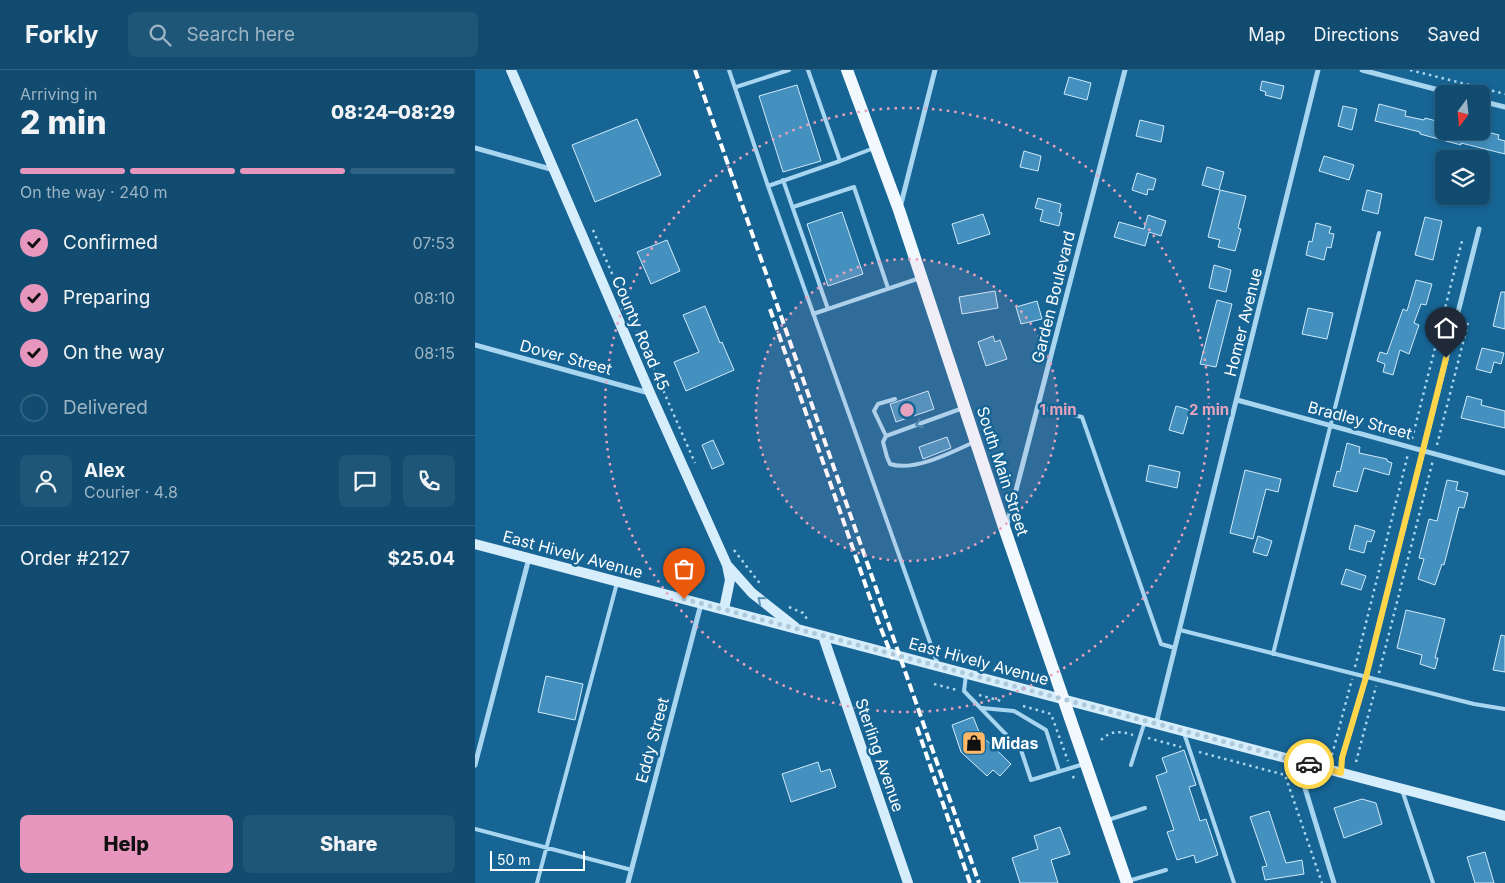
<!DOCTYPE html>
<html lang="en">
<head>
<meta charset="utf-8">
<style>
  body { margin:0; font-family:Inter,sans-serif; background:#1e5678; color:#f1f3f6; height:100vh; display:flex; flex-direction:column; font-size:19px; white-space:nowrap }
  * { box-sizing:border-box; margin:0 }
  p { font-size:16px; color:#9cb4c3 }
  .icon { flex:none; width:28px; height:28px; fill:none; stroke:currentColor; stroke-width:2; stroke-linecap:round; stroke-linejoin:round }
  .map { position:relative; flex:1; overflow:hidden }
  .drawer { display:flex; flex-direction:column; background:#114c70; width:475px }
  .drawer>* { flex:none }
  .needle { width:32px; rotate:195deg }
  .buttons { position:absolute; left:960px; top:15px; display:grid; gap:10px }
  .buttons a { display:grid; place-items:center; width:55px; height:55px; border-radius:8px; background:#114c70; box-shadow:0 2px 8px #0003,0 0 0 1px #306383; font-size:25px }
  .scale { position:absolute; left:15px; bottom:12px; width:95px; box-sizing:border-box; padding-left:5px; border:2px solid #fff; border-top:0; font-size:14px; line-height:18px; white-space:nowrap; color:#fff; -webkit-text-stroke:4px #176595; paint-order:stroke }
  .pin { position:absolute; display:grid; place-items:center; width:42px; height:42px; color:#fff; margin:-51px -21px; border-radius:50% 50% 50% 0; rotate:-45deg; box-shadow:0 0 5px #0007 }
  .pin .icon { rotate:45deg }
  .courier { position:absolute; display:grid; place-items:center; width:50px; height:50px; margin:-25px; border:4px solid #ffd54a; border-radius:50%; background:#fff; color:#222; box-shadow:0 1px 6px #0007 }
  .head em { font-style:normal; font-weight:800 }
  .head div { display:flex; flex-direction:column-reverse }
  .head { display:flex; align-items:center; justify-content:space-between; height:85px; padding:0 20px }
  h1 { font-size:32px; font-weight:800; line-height:38px }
  .bar { display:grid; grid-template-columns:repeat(4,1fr); gap:8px 5px; align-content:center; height:60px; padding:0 20px }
  .bar i { height:6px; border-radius:4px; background:#306383 }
  .bar .selected { background:#e797bd }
  .bar p { grid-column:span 4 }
  .line { display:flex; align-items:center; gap:12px; padding:0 20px; border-top:1px solid #306383 }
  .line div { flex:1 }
  .round { display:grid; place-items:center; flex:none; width:52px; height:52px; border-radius:8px; background:#1e5678 }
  ol { padding:0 20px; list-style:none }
  li { display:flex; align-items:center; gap:15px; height:55px }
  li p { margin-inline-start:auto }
  li .icon { padding:5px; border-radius:50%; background:#e797bd; color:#111; stroke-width:4 }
  li:last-child { color:#9cb4c3 }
  li i { width:28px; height:28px; border:2px solid #306383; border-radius:50% }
  .button { display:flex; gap:10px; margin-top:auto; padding:10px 20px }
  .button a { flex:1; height:58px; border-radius:8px; background:#e797bd; color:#111; font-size:20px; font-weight:800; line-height:58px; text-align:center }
  .button a+a { background:#1e5678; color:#f1f3f6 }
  header { display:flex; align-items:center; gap:30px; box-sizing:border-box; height:70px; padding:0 25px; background:#114c70; border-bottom:1px solid #306383 }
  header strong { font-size:24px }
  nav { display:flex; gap:28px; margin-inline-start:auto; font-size:18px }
  .search { width:350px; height:45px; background:#1e5678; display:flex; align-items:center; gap:12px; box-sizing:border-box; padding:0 18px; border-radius:8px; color:#9cb4c3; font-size:19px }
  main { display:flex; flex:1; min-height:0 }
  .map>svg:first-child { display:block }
</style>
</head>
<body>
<header>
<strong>Forkly</strong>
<div class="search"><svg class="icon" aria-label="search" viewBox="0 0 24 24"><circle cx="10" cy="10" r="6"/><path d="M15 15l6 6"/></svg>Search here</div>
<nav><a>Map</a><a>Directions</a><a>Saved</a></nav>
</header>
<main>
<section class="drawer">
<div class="head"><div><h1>2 min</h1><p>Arriving in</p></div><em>08:24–08:29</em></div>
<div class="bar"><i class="selected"></i><i class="selected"></i><i class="selected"></i><i></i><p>On the way · 240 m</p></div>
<ol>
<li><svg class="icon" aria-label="check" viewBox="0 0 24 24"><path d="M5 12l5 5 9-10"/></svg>Confirmed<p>07:53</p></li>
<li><svg class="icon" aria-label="check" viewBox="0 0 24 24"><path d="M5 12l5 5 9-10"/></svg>Preparing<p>08:10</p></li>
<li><svg class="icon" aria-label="check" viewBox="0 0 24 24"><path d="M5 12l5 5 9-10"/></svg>On the way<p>08:15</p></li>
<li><i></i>Delivered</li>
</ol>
<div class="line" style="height:90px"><a class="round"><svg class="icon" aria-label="person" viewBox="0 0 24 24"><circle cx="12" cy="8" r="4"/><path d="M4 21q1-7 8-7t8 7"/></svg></a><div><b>Alex</b><p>Courier · 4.8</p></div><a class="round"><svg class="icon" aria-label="chat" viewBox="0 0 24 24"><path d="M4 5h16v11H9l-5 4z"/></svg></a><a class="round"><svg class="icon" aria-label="phone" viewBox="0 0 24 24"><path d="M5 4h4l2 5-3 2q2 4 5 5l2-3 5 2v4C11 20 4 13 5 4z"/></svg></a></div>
<div class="line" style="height:65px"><div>Order #2127</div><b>$25.04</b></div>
<div class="button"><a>Help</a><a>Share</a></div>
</section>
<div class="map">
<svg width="1030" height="813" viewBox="0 0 1030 813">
  <rect width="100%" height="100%" fill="#176595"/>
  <path fill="#4490be" stroke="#cfebfc" d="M594,7L616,13L612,30L589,24Z
    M787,11L809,16L806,29L790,25L791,22L785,20Z
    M322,15L346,91L308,102L284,26Z
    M904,34L931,41L930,46L949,50L950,48L969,53V61H1008L1024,65L1023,69L1030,71V84L986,73V75L945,64V62L900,51Z
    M868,36L882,39L877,60L863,56Z
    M162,49L186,105L120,132L97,75Z
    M665,50L689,56L686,72L661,66Z
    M549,81L566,86L563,101L545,97Z
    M849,86L879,95L874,110L844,101Z
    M732,97L749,102L744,120L727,115Z
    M662,103L681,109L678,120L673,119L672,125L657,120Z
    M745,120L771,126L763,158L766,159L760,181L743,177L745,170L733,167Z
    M892,120L907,124L903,144L887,140Z
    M563,128L586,134L584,142L587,143L584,156L565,151L568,140L560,138Z
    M367,142L388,204L353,216L332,154Z
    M508,144L515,164L483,174L477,154Z
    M673,145L691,151L686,166L674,162L670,176L639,167L644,152L669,159Z
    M950,147L967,151L958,190L940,185Z
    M841,153L856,157L854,163L859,164L856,178L852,177L849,190L831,185L834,171L837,172Z
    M192,170L205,201L176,214L162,182Z
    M739,195L756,200L751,222L734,218Z
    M941,210L957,214L951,235L946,234L939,253L944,255L934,284L925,280L918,305L908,302L910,294L902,291L905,282L912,284L928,239L932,241Z
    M520,221L523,238L487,244L484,227Z
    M1026,222H1030V259L1018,256Z
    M742,230L757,234L741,297L725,294Z
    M562,231L567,249L546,254L541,237Z
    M230,236L245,273L247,272L259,300L211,321L199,292L224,282L208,245Z
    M833,238L858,243L852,269L827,264Z
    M518,266L520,272L525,270L532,289L511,296L503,272Z
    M1007,278L1029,283L1026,294L1019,292L1016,303L1001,299Z
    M453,321L459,339L421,352L415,334Z
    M992,326L1007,330L1006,335L1030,341V358L986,348Z
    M701,336L715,340L708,364L694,360Z
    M472,367L476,378L448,389L444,377Z
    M238,370L249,394L237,399L227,375Z
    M872,373L885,377L884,383L912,389V391L917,393L914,405L889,398L882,422L858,416L862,401L865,402Z
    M674,395L705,402L702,418L671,411Z
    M770,400L806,409L803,422L791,419L778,469L755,463Z
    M972,410L983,412L981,420L993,423L989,438L984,437L969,495L967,494L960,515L943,509L949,489L944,488L954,449L962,451Z
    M880,455L900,461L896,472L892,471L889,483L874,479Z
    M783,466L797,471L792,486L778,482Z
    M871,499L891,506L886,520L866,514Z
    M931,540L970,549L960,588H963L960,599L945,594L947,585L922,578Z
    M1026,565L1030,566V602L1018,600Z
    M71,606L108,614L100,650L63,642Z
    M498,647L505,664L536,694L525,706L518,700L512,706L486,682L477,655Z
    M709,680L721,715L714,717L725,751L731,749L743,785L721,793L719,785L702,790L692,762L699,760L681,706L692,702L687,688Z
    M343,692L346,702L355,699L361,717L316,732L307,704Z
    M887,729L901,733L907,754L869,768L859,738Z
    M794,741L811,793L827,790L829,804L790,810L787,797L792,796L775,747Z
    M585,757L595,784L576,790L583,813H545L537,788L563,779L559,766Z
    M1010,782L1019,813H1000L992,787Z"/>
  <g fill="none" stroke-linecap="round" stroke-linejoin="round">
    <path stroke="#a8d6f1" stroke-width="2.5" stroke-dasharray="2.5 4" stroke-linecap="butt" d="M935,0L1030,24
      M118,160L220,393
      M937,369L987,171
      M962,375L994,249
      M259,480L286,515
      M314,537L328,543L332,549
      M880,597L933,384
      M904,603L958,390
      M459,614L482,620
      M504,625L526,631
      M548,636L576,644L593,691
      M673,668L706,677
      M626,670C636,660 645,661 658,665
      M724,682L810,705L847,813
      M857,685L877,609
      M881,692L901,616
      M598,706L600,712"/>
    <path stroke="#a8d6f1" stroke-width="4" d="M254,0L293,116L463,595
      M333,0L365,91L399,78
      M261,17L314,0
      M308,110L353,239
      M293,116L365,91
      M318,137L379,117L413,218
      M338,244L445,208
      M563,337L607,347L686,574L700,578
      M488,338L411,366L408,372L412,387L415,394C439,402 477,382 499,372
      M411,366L399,341L403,334L420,329
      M705,560L999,634L1030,639
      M798,584L904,163
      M491,605L489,621L546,680L556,710L609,694
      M507,638L539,641L571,660L584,701
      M709,663L759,813
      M656,695L670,651
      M927,720L958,813
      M633,750L670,738
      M0,759L157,800
      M653,811L691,800
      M62,813L142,513"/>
    <path stroke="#a8d6f1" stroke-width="5" d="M887,0L979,24
      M1006,31L1030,37
      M0,78L79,100
      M426,134L460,0
      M0,275L174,323
      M762,330L1030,403
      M532,455L650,0
      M681,654L843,0
      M822,692L859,813
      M0,695L54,488
      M866,702L867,688L891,607L1004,159
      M153,813L226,534"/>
    <path stroke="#d6edfc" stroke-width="10" d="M36,0L175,323L252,495L255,510L249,539
      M0,474L1030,746
      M253,496L277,523L320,557
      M348,566L433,813"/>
    <path stroke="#f1f9ff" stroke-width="12" d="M372,0L424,140L530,460L652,813"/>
    <path stroke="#fff" stroke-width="4" stroke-dasharray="9 4" stroke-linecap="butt" d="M220,0L504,813
      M295,239L403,551L418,589
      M442,657L495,813"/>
  </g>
  <defs><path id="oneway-chevron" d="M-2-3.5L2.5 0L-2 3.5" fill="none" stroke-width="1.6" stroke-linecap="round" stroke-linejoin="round" transform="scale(1.25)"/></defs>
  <use stroke="#3b81ac" href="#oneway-chevron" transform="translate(444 354) rotate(159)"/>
  <use stroke="#5a95b9" href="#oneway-chevron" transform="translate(286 530) rotate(-140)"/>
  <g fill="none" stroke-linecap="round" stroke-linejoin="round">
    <path stroke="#aec9da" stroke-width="5" stroke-dasharray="0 9" d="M209,529L834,694"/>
    <path stroke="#ffd54a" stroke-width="6" d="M834,694L866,703L867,688L891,607L971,288"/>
  </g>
  <circle cx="432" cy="340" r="151" fill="#e7a3bd" fill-opacity=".12"/>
  <g fill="none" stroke="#e7a3bd" stroke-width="2.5" stroke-dasharray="2.5 5">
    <circle cx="432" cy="340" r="151"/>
    <circle cx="432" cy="340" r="302"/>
  </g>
  <defs>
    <symbol id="shop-square" viewBox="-11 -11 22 22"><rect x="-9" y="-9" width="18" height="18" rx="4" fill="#ffb867" stroke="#176595"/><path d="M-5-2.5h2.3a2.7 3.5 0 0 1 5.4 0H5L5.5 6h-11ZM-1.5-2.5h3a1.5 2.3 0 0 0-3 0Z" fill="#111"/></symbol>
  </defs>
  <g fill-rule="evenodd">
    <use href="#shop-square" x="485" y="659" width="28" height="28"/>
  </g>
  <g text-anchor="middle" stroke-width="5" stroke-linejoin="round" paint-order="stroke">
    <g font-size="16" fill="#fff" stroke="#176595">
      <text transform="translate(578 227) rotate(-76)" y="6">Garden Boulevard</text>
      <text transform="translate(768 252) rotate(-76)" y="6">Homer Avenue</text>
      <text transform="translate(166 263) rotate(67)" y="6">County Road 45</text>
      <text transform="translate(91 287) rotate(15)" y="6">Dover Street</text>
      <text transform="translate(885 350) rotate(15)" y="6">Bradley Street</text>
      <text transform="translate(528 401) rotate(72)" y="6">South Main Street</text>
      <text transform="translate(98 484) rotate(15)" y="6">East Hively Avenue</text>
      <text transform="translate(504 591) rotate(15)" y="6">East Hively Avenue</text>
      <text transform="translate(177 670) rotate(-75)" y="6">Eddy Street</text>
      <text transform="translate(405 685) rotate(71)" y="6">Sterling Avenue</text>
    </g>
    <g font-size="16" font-weight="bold" fill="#fff" stroke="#176595" text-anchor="start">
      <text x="516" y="679">Midas</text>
    </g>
  </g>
  <circle cx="432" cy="340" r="8" fill="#e7a3bd" stroke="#176595" stroke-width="2.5"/>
  <g font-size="15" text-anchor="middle" font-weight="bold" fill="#e7a3bd" stroke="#176595" stroke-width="5" stroke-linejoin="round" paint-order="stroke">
    <text x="583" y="345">1 min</text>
    <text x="734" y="345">2 min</text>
  </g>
</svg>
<div class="buttons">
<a><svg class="needle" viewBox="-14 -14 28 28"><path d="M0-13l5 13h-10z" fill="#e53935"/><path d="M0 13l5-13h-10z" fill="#9cb4c3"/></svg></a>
<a><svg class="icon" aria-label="layers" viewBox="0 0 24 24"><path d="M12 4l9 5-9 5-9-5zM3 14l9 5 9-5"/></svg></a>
</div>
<div class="scale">50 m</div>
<div class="pin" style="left:209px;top:529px;background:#ea580c"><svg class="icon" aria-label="bag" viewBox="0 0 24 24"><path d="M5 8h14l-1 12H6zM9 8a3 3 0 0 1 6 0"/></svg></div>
<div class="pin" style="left:971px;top:288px;background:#1f2937"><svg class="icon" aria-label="home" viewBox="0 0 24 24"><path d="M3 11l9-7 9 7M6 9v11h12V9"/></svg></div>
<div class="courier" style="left:834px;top:694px"><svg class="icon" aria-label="car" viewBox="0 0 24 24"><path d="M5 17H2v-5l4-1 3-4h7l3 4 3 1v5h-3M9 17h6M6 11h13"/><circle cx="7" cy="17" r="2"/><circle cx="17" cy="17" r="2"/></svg></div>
</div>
</main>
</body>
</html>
